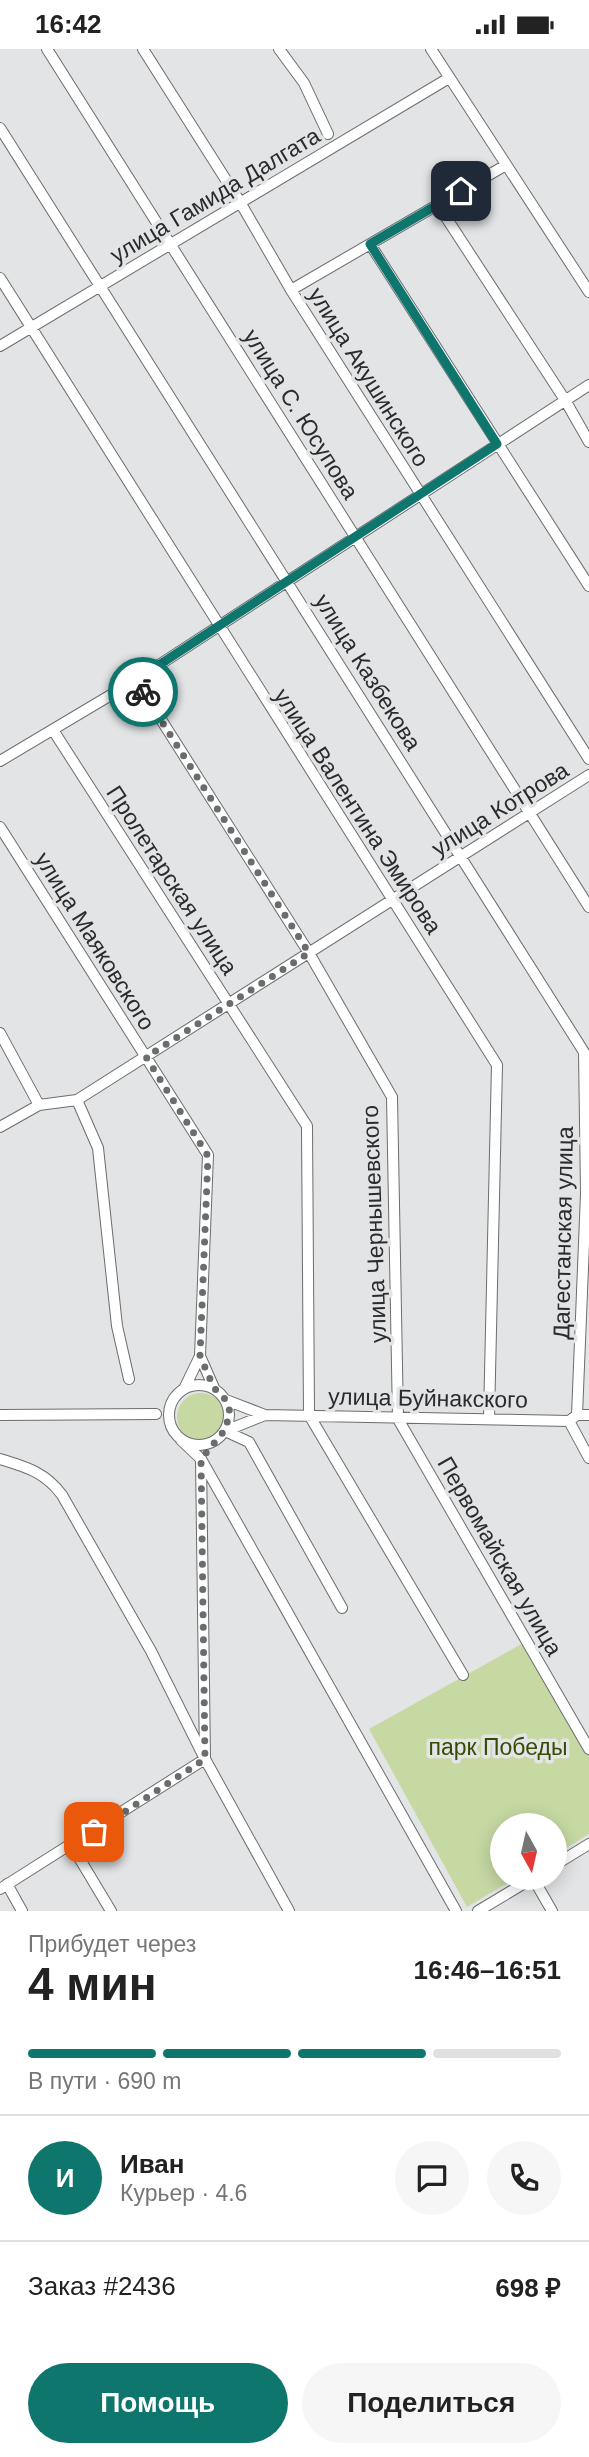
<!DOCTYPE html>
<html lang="ru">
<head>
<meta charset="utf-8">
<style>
  body { margin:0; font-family:Helvetica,sans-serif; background:#f6f6f6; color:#222; height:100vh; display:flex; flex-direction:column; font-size:26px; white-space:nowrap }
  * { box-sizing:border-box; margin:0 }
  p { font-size:23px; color:#767676 }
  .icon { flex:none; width:38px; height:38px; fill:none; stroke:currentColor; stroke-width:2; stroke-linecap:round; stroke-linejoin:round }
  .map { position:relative; height:1862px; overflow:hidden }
  .sheet { display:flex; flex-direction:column; background:#fff; flex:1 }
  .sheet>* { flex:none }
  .needle { width:46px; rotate:172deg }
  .fabs { position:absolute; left:490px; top:1764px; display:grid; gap:14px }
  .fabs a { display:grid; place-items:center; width:77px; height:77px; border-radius:50%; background:#fff; box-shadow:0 4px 18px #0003; font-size:35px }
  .pin { position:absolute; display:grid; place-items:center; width:60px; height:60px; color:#fff; margin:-30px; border-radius:14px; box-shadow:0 4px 10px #0006 }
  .courier { position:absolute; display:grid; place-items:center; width:70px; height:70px; margin:-35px; border:5px solid #0f766e; border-radius:50%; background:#fff; color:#222; box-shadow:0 2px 9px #0007 }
  .summary em { font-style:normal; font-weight:800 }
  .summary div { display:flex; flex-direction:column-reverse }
  .summary { display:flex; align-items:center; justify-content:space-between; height:119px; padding:0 28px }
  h1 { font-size:46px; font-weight:800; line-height:52px }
  .bar { display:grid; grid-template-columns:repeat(4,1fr); gap:10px 7px; align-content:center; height:84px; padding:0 28px }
  .bar i { height:9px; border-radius:5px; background:#e0e0e0 }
  .bar .on { background:#0f766e }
  .bar p { grid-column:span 4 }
  .line { display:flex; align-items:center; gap:18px; padding:0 28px; border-top:2px solid #e0e0e0 }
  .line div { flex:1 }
  .round { display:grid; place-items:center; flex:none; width:74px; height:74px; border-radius:37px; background:#f6f6f6 }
  .primary-button { display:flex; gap:14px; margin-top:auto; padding:14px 28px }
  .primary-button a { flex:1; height:80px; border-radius:42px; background:#0f766e; color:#fff; font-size:28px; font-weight:800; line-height:80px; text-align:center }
  .primary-button a+a { background:#f6f6f6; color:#222 }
  .status { display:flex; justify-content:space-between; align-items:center; height:49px; padding:0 35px; background:#fff; direction:ltr }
  .status svg { height:19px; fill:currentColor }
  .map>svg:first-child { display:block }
</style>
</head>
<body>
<div class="status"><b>16:42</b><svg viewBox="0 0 49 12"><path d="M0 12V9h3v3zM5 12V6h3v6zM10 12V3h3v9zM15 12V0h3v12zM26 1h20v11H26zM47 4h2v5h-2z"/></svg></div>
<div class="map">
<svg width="589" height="1862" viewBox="0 0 589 1862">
  <rect width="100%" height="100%" fill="#e2e4e5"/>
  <path fill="#c6d9a3" d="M177 1368a24 24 0 1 1 48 0a24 24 0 1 1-48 0Z
    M527,1592L589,1698V1785L555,1806V1776H502V1829H516L467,1858L369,1680Z"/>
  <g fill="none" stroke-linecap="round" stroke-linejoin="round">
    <defs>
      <path id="minor" d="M47,0L589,858
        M143,0L240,153L291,241L589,710
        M279,0L304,34L328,85
        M431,0L589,243
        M0,79L589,1011
        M438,156L565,351L589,393
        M370,195L589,537
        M0,229L497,1016L489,1369
        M291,241L506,116
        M0,297L449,29
        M136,631L309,904L392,1048L398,1370L589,1700
        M53,681L307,1077L309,1366L463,1626
        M0,712L136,631L589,336
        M0,778L208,1106L200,1307
        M0,984L39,1056
        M77,1051L98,1099L117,1277L129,1330
        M0,1078L39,1056L77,1051L589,726
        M169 1366a30 30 0 1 1 60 0a30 30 0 1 1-60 0Z
        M184,1340L200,1307L214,1339
        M226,1351L265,1366
        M0,1366L156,1365
        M577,1366L586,1145L584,1003
        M569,1372L589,1409
        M225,1382L265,1366L569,1372L577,1366H589
        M225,1382L249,1393L342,1559
        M181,1391L201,1410L456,1862
        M0,1410C26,1418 45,1423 62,1446L151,1602L205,1710L0,1840
        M201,1410L205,1710L289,1862
        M72,1797L111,1862
        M555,1816L589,1795
        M533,1829L552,1862
        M7,1835L22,1862
        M478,1862L533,1829"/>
    </defs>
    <use href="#minor" stroke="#6b6d6e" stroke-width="12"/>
    <use href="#minor" stroke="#fff" stroke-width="10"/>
  </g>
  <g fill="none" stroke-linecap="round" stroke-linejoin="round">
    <path stroke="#6b6c6d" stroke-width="7" stroke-dasharray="0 12.6" d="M94,1783L205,1710L201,1410L225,1381L230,1363L226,1351L214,1339L200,1307L208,1107L146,1008L309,904L143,643"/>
    <path stroke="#0f766e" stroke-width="9" d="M143,643L136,631L497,395L370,195L461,142"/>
  </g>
  <g text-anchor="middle" stroke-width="7" stroke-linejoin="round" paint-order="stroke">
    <g font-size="23" fill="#2b2b2c" stroke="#e2e4e5">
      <text transform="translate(215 146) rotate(-31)" y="8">улица Гамида Далгата</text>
      <text transform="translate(369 328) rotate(58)" y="8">улица Акушинского</text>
      <text transform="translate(301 365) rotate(58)" y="8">улица С. Юсупова</text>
      <text transform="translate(368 623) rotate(58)" y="8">улица Казбекова</text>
      <text transform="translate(500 760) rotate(-32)" y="8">улица Котрова</text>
      <text transform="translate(358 762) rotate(57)" y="8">улица Валентина Эмирова</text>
      <text transform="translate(172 831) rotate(57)" y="8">Пролетарская улица</text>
      <text transform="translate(95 892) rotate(58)" y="8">улица Маяковского</text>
      <text transform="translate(374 1175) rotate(-92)" y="8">улица Чернышевского</text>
      <text transform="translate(563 1184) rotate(-89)" y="8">Дагестанская улица</text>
      <text transform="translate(428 1349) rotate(1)" y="8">улица Буйнакского</text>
      <text transform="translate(500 1507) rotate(60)" y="8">Первомайская улица</text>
    </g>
    <g font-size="23" fill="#384b02" stroke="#e2e4e5">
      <text x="498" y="1706">парк Победы</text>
    </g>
  </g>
</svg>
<div class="fabs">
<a><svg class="needle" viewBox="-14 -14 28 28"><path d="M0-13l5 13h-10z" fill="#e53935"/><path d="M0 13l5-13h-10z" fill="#767676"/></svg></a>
</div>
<div class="pin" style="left:94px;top:1783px;background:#ea580c"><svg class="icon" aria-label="bag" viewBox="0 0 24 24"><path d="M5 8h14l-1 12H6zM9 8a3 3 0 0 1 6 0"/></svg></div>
<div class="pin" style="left:461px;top:142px;background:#1f2937"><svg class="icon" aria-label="home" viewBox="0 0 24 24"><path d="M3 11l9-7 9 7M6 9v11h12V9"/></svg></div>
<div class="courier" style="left:143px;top:643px"><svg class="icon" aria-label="bike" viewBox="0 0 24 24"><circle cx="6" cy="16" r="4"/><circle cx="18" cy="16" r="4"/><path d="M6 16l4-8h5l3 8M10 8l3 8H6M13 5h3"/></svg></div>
</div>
<section class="sheet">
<div class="summary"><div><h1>4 мин</h1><p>Прибудет через</p></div><em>16:46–16:51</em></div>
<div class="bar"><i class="on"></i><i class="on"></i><i class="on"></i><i></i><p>В пути · 690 m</p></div>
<div class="line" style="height:126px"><b class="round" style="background:#0f766e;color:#fff">И</b><div><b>Иван</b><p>Курьер · 4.6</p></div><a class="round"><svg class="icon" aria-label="chat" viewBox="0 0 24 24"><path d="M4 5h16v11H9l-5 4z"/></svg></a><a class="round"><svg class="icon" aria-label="phone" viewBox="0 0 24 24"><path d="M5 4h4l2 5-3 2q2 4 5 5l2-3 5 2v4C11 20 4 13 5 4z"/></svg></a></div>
<div class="line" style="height:91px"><div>Заказ #2436</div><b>698 ₽</b></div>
<div class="primary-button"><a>Помощь</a><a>Поделиться</a></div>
</section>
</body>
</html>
